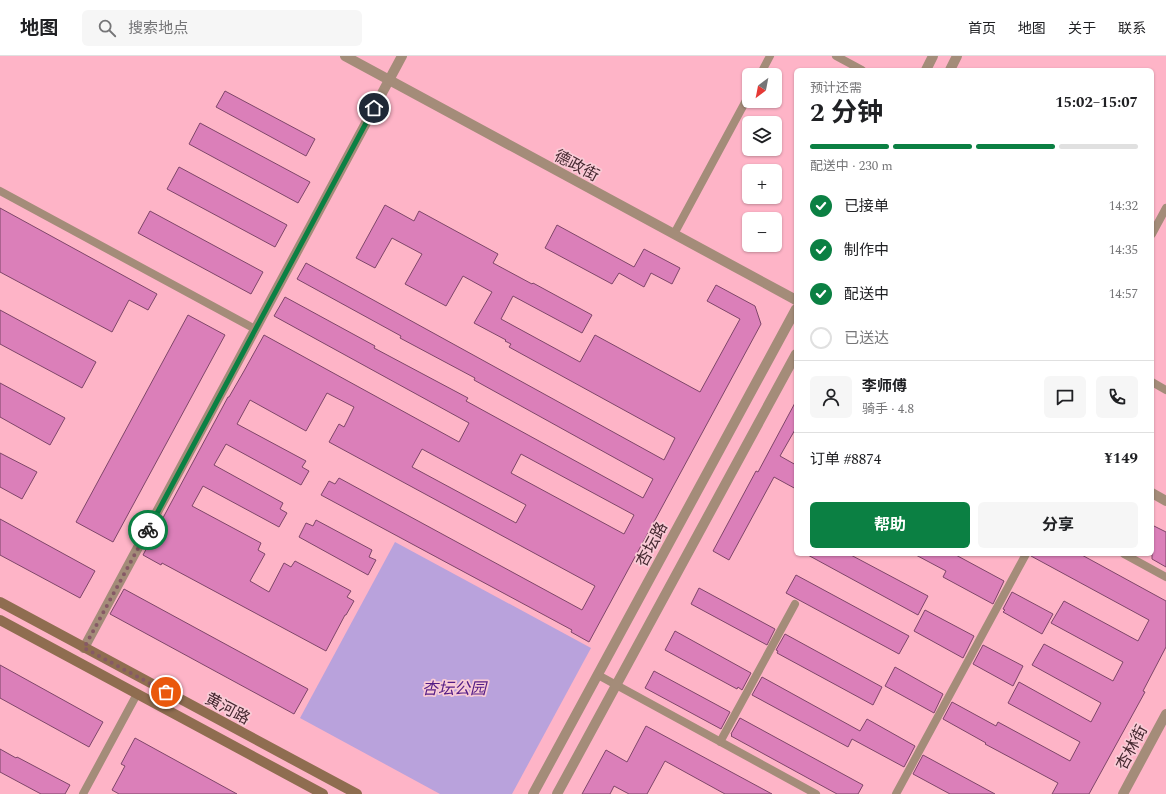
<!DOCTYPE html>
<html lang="zh">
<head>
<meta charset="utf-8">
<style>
  body { margin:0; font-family:Spectral,"Noto Sans SC",serif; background:#f6f6f6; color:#202124; height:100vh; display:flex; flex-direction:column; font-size:15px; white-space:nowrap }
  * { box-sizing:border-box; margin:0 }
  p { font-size:13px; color:#757577 }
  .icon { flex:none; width:22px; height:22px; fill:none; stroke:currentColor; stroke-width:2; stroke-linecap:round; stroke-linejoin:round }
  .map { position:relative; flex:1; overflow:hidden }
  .side { position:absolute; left:794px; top:12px; width:360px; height:488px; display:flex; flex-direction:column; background:#fff; border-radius:6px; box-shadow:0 1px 3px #0004 }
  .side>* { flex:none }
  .needle { width:26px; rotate:212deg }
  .tools { position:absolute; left:742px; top:12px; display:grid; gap:8px }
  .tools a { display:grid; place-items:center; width:40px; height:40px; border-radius:6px; background:#fff; box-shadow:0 1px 3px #0004; font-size:20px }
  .pin { position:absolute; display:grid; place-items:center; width:34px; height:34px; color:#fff; margin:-17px; border:2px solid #fff; border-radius:50%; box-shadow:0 1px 4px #0007 }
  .courier { position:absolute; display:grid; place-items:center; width:40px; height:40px; margin:-20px; border:3px solid #0b8043; border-radius:50%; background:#fff; color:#222; box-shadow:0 1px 5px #0007 }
  .headline em { font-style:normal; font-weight:700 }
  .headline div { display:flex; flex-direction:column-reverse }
  .headline { display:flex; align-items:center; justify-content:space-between; height:68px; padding:0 16px }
  h1 { font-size:26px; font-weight:700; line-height:30px }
  .bar { display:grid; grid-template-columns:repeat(4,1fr); gap:6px 4px; align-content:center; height:48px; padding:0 16px }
  .bar i { height:5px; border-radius:3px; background:#e0e0e0 }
  .bar .selected { background:#0b8043 }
  .bar p { grid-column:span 4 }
  .line { display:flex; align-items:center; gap:10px; padding:0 16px; border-top:1px solid #e0e0e0 }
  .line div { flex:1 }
  .round { display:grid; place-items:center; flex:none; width:42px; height:42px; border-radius:6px; background:#f6f6f6 }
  ol { padding:0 16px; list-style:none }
  li { display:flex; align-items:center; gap:12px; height:44px }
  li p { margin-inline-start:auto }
  li .icon { padding:4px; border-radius:50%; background:#0b8043; color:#fff; stroke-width:4 }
  li:last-child { color:#757577 }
  li i { width:22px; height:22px; border:2px solid #e0e0e0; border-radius:50% }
  .action { display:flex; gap:8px; margin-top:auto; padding:8px 16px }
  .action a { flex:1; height:46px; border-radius:6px; background:#0b8043; color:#fff; font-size:16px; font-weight:700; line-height:46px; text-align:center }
  .action a+a { background:#f6f6f6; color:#202124 }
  header { display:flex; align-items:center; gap:24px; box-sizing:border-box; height:56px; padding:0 20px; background:#fff; border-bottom:1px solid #e0e0e0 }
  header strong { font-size:19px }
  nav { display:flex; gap:22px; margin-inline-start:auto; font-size:14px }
  .search { width:280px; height:36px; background:#f6f6f6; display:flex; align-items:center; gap:10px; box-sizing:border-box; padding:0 14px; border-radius:6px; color:#757577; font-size:15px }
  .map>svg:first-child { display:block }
</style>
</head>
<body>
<header>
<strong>地图</strong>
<div class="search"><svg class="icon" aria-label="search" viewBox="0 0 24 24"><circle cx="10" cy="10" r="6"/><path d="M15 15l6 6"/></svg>搜索地点</div>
<nav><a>首页</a><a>地图</a><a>关于</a><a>联系</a></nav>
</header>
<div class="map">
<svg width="1166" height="738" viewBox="0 0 1166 738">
  <rect width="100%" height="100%" fill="#feb4c7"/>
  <path fill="#b9a2dc" d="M395,486L591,592L512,738H440L300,662Z"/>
  <path fill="#db7fb9" stroke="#7e4669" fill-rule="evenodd" d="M225,35L315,83L306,100L216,51Z
    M200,67L310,126L298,147L189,88Z
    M179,111L287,169L275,191L167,133Z
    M385,149L414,165L419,155L498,198L493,207L532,228L533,227L592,259L582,277L513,240L501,263L580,306L595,279L700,336L740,263L707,245L716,229L755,250L761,268L589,586L571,576L572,574L321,439L329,425L335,428L339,422L582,554L595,530L329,386L339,368L344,371L354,351L327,337L306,375L250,344L237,368L306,405L302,411L309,415L301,429L226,388L214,409L283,447L280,453L287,457L279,471L203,430L192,450L261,487L258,494L265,498L250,525L269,536L284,507L291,511L295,505L351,535L347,541L354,545L346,559H345L326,595L162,507L161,509L143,499L228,341H229L244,315L264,279L459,386L469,367L274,260L285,241L375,290L374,292L468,342L466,345L643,442L653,423L474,324L475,322L400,282L401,280L297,223L306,207L664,404L675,382L509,291L511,288L505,285L506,284L474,267L492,236L463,220L446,250L405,228L422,198L392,182L375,212L356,202ZM422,393L526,449L516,467L412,411ZM521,398L634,459L624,478L511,417Z
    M0,152L157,238L148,254L129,244L112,276L0,216Z
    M150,155L263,216L251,238L138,177Z
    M557,169L634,211L644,193L680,212L672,228L651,217L644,231L619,217L612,228L545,192Z
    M0,254L96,306L82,332L0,288Z
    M188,259L225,279L113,486L76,466Z
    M0,327L65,362L50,389L0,361Z
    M796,345V372L780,400L796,409V433L774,421L729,504L713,495L756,415L758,416Z
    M0,397L37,416L22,443L0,431Z
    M0,463L95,515L80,542L0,499Z
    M316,464L372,494L369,501L376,504L368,519L299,481L306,467L313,470Z
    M1152,469L1166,476V511L1152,503Z
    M806,498H849L928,540L918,559Z
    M914,498H954L1004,525L993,548L943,521L946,515Z
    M1031,498H1080L1166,545V591L1143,635L1145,636L1089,738H1052L1058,727L985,688L986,687L943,663L952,646L996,670L998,666L1070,705L1080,686L1008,647L1019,626L1091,666L1101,647L1032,609L1044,588L1113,625L1123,606L1051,567L1064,545L1138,585L1149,564L1031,500Z
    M796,519L909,580L899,598L786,537Z
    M699,532L775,573L767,589L691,548Z
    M124,533L308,633L294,658L110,558Z
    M1012,536L1053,558L1042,578L1003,556L1005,554L1003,553Z
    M925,554L974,580L963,602L914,575Z
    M675,575L751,617L742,634L738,631L737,633L665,594Z
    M785,578L882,631L873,649L777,597L778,595L776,594Z
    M983,589L1023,610L1013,630L973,608Z
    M0,609L103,666L89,691L0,642Z
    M895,611L943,638L934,657L885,630Z
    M654,615L730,656L721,673L645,632Z
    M762,621L860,675L867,663L915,690L904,711L852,683L848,691L752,639Z
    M740,662L863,729L858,738H837L731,680L732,679L731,678Z
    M646,670L772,738H725L665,705L647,738H629L614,730L610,738H582L606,694L627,706Z
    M135,682L237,738H119L112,734L125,710L121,708Z
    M0,693L16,702L17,701L70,729L65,738H41L0,716Z
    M923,699L995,738H950L913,718Z"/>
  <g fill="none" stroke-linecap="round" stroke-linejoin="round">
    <path stroke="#a48c79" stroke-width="8" d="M836,0L862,14
      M760,19L770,0
      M0,135L255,273
      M674,178L749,39
      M1152,178L1166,152
      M1152,326L1166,334
      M1124,498L1166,521
      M598,619L816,738
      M720,686L795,548
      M83,738L137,638
      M896,738L1026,498"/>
    <path stroke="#a48c79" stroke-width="10" d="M84,592L402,0"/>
    <path stroke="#a48c79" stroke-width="10" d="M345,0L796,244
      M926,14L933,0
      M950,14L957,0
      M1152,437L1166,445
      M533,738L796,253
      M557,738L796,298
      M1123,738L1166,658"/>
    <path stroke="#8f6d50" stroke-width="10" d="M0,546L357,738
      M0,564L323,738"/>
  </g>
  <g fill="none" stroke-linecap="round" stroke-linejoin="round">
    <path stroke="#865965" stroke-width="4" stroke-dasharray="0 7.2" d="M148,474L84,592L166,636"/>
    <path stroke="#0b8043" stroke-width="5" d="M148,474L374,52"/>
  </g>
  <g text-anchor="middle" stroke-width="3.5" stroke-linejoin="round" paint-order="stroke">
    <g font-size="16" fill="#452830" stroke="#f9cbd6">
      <text transform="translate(577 109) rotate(28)" y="6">德政街</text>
      <text transform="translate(651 488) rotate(-62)" y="6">杏坛路</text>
      <text transform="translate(228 652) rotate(28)" y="6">黄河路</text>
      <text transform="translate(1131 691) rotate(-62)" y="6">杏林街</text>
    </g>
    <g font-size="16" font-style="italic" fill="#521b85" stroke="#f9cbd6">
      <text x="454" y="638">杏坛公园</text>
    </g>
  </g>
</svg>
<div class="tools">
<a><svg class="needle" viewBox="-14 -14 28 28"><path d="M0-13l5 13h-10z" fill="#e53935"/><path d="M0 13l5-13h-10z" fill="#757577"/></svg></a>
<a><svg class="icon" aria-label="layers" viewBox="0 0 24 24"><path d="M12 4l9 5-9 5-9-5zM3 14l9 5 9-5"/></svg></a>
<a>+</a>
<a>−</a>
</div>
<div class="pin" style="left:166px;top:636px;background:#ea580c"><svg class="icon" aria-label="bag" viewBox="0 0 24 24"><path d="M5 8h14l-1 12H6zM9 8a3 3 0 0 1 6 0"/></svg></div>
<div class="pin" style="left:374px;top:52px;background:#1f2937"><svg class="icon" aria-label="home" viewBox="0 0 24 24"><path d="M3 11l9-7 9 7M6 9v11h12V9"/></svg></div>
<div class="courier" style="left:148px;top:474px"><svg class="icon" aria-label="bike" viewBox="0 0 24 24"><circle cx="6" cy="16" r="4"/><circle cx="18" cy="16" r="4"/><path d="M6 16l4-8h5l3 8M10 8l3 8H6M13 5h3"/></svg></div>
<section class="side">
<div class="headline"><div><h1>2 分钟</h1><p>预计还需</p></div><em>15:02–15:07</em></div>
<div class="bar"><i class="selected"></i><i class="selected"></i><i class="selected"></i><i></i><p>配送中 · 230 m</p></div>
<ol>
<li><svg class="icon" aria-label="check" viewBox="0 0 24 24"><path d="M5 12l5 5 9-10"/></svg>已接单<p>14:32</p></li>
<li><svg class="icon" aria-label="check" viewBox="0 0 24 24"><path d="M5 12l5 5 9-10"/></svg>制作中<p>14:35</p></li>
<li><svg class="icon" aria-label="check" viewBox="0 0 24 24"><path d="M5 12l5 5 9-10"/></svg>配送中<p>14:57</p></li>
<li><i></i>已送达</li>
</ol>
<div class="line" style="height:72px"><a class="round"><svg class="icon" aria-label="person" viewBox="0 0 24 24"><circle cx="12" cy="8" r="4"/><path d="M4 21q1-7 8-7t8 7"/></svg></a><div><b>李师傅</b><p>骑手 · 4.8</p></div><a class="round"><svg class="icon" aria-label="chat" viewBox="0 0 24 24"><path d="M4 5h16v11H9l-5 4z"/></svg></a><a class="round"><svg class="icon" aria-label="phone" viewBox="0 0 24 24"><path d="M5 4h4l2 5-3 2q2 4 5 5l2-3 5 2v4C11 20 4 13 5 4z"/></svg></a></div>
<div class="line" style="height:52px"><div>订单 #8874</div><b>¥149</b></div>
<div class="action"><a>帮助</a><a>分享</a></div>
</section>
</div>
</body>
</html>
